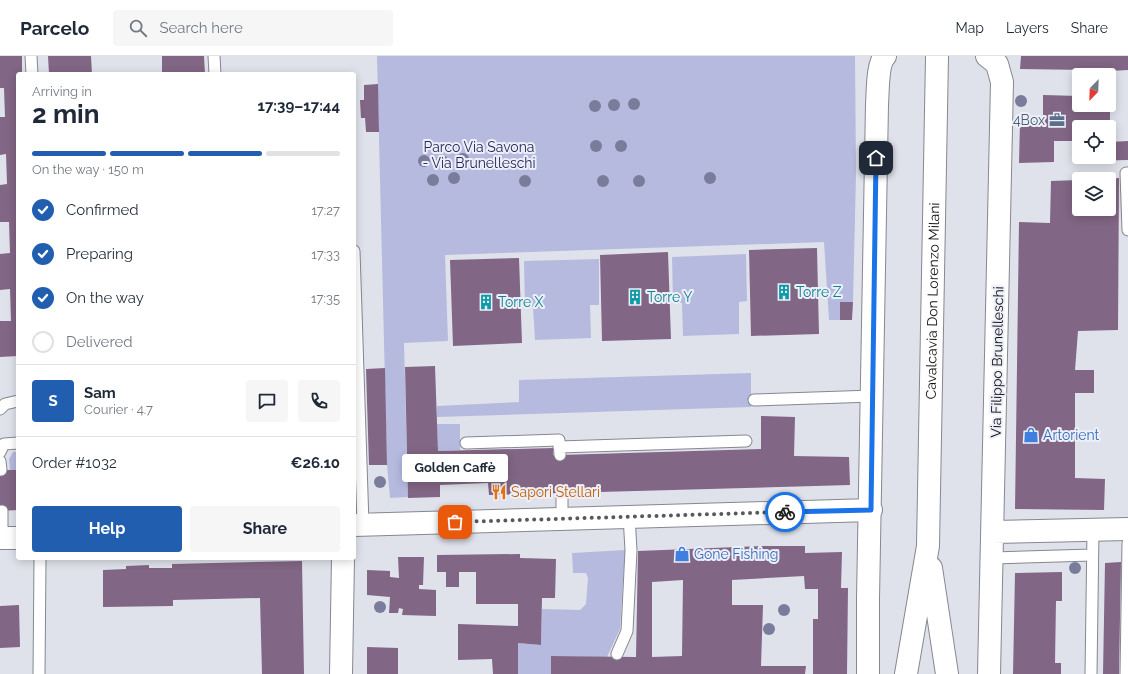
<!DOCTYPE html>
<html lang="en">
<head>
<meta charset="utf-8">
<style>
  body { margin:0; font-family:Raleway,sans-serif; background:#f6f6f7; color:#1f2937; height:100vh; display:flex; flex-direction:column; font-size:15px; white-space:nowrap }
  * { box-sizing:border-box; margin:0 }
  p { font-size:13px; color:#747a83 }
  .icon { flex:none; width:22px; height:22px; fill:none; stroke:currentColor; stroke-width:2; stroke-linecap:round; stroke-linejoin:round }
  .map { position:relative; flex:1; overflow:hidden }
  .side { position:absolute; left:16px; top:16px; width:340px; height:488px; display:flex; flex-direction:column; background:#fff; border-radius:4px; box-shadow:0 2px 10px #0003 }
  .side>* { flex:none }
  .needle { width:26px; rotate:203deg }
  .tools { position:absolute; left:1072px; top:12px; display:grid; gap:8px }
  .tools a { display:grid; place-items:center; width:44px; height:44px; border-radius:4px; background:#fff; box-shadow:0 2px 10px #0003; font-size:20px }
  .pin { position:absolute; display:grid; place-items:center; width:34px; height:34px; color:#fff; margin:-17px; border-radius:8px; box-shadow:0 2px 6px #0006 }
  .courier { position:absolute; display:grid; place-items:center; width:40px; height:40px; margin:-20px; border:3px solid #1a73e8; border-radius:50%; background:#fff; color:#222; box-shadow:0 1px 5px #0007 }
  .bubble { position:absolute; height:28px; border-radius:4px; background:#fff; box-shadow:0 2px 10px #0003; font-size:13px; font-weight:700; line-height:28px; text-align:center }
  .overview em { font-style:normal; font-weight:700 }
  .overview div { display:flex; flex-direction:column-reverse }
  .overview { display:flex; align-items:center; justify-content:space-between; height:68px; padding:0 16px }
  h1 { font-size:26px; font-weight:700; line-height:30px }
  .bar { display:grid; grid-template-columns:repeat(4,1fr); gap:6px 4px; align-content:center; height:48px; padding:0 16px }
  .bar i { height:5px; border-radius:3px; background:#e0e1e3 }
  .bar .on { background:#215eb0 }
  .bar p { grid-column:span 4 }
  .line { display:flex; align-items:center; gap:10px; padding:0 16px; border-top:1px solid #e0e1e3 }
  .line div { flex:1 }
  .round { display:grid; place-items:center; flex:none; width:42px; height:42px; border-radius:4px; background:#f6f6f7 }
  ol { padding:0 16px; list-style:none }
  li { display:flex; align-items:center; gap:12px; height:44px }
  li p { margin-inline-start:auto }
  li .icon { padding:4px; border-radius:50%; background:#215eb0; color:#fff; stroke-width:4 }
  li:last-child { color:#747a83 }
  li i { width:22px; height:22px; border:2px solid #e0e1e3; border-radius:50% }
  .primary-button { display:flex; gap:8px; margin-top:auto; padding:8px 16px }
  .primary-button a { flex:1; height:46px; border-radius:4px; background:#215eb0; color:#fff; font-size:16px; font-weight:700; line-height:46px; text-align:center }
  .primary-button a+a { background:#f6f6f7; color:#1f2937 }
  header { display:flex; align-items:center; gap:24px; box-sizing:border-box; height:56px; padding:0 20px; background:#fff; border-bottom:1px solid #e0e1e3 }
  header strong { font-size:19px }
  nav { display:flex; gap:22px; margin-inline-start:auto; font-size:14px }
  .search { width:280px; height:36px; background:#f6f6f7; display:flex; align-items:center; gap:10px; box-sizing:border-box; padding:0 14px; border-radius:4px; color:#747a83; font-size:15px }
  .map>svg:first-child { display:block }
</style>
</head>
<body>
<header>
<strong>Parcelo</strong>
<div class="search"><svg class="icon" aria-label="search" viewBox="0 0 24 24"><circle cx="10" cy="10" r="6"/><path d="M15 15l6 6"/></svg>Search here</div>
<nav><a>Map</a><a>Layers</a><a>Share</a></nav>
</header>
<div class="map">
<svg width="1128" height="618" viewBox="0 0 1128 618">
  <rect width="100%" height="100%" fill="#e0e2eb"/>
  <path fill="#b6badf" d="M377,0H855L856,118L853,246H840V264H829L824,186L445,199L448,285L404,287L408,441L390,442L387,409Z
    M746,198L747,245L739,246V278L683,280L682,247L673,246L672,201Z
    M599,203V249H590L591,282L535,284L533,251H525L524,205Z
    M751,317V351L437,361V350L519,346V324Z
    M437,368H460V394L438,395Z
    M13,396H18V414H10L9,403Z
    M625,494L620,573L607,601L551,600V618H518V587L541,589L542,553L580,554L586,548L588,522L586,517H573L572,497Z"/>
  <path fill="#826685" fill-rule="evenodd" d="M0,0H22V18H18V300L0,301V265H11L10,233L0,234V198L10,197L9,166H0V129L7,128L6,98L0,99V61H5L4,32H0Z
    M48,0H91L92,18H49Z
    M162,0H204L205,18H162Z
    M1021,0H1128V14L1110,15V19H1085L1086,14L1020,13Z
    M378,28L379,76H366L365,62H361L360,44H364V29Z
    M1043,39L1079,40V49H1110V71H1079V85H1054V106L1019,107L1020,65H1043Z
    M1128,85V104L1084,105V101H1109V86Z
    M1119,122L1118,274L1078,275L1075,314H1094V337H1075V422L1105,423L1104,454L1015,453L1019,166L1050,167L1051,125L1079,124V153H1109V123Z
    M817,192L819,278L751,280L749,194Z
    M668,196L671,283L602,285L600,199Z
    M519,202L522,287L453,290L450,204Z
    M840,246H853L852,264H840Z
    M435,310L438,395L553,392V399H560L761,393V360L795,361L794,400L849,401L850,429L489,439L488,427L440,429V441L408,442L405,311Z
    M385,312L387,409H369L366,313Z
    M0,414H18V454L0,455Z
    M762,490H805V497L842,496L841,532H848L847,618H813V563H818V533H805L804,520L732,524V549H763L761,610H806L805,618H551V600L636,601L638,495ZM683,524L682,600L652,601V526Z
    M520,498V502L556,503L555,542H542L541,589L518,587V618H493L492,603L458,604V568L518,570V548H476V516H459V531H446V516H437V499Z
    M398,501H424L423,529H419V533L436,534V560L402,559L403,553L399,552L398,557H389L390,541L367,539V514L390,515V521L399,522Z
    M302,505L304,618H262L260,542L173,544V550L103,551V514L126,513V510L149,509V512H172V508Z
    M1121,506L1119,618H1103L1105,507Z
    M1062,516V545H1056L1055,607H1061V618H1013L1015,517Z
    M19,549L20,591L0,592V550Z
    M367,591L398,592V618H367Z"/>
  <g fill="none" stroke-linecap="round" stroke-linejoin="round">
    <defs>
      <path id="lane" d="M31,0L32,18
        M214,0L215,18
        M1128,117H1126L1128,174
        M354,195L363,468
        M754,344L873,340
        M0,353L5,348L18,345
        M466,387L559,384L560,399
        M559,391L746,385
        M0,396L4,388L18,387
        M0,405L1,414
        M562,437V462
        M2,455V482
        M992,502L1092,499
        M617,598L627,575L631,494L629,460
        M39,618L40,502
        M1091,618L1093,474
        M1126,618L1128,487"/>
      <path id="street" d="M987,0L997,8L1002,26L989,618
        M354,469L871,454
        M993,476L1128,473
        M0,482H18
        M341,618L343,502
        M868,618V543L877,48C878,37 877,8 885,0"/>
      <g id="secondary">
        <path d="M931,512L947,618"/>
        <path id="s1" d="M906,618L928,490L937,0"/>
      </g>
    </defs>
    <use href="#lane" stroke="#868790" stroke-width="13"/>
    <use href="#street" stroke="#868790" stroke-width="24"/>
    <use href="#secondary" stroke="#868790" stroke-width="24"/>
    <use href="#lane" stroke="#fff" stroke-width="11"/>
    <use href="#street" stroke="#fff" stroke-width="22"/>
    <use href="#secondary" stroke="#fff" stroke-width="22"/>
  </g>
  <g fill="#7a7c9b">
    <circle cx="1021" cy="45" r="6"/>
    <circle cx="634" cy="48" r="6"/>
    <circle cx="614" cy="49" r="6"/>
    <circle cx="595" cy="50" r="6"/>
    <circle cx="596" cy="90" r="6"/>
    <circle cx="621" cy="90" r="6"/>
    <circle cx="463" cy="103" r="6"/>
    <circle cx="424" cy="105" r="6"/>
    <circle cx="442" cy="105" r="6"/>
    <circle cx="454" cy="122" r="6"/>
    <circle cx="710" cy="122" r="6"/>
    <circle cx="433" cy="124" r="6"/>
    <circle cx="525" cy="125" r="6"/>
    <circle cx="603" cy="125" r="6"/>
    <circle cx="639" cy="125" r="6"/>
    <circle cx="380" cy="426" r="6"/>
    <circle cx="1075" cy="512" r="6"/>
    <circle cx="380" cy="551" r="6"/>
    <circle cx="784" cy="554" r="6"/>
    <circle cx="769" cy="573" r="6"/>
  </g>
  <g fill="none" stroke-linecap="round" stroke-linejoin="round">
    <path stroke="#58595e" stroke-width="4" stroke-dasharray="0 7.2" d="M455,466L785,456"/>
    <path stroke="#1a73e8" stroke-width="5" d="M785,456L871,454L876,102"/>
  </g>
  <defs>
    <symbol id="office-bare" viewBox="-9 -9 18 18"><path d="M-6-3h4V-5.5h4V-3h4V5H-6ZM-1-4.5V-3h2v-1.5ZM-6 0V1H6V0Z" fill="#5c6f8a" stroke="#edeff8" stroke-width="2.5" paint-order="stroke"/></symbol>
    <symbol id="building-bare" viewBox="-9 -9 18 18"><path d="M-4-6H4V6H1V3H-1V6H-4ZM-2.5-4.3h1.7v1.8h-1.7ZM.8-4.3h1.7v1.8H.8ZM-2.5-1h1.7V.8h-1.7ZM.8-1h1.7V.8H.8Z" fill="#0f9aa8" stroke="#edeff8" stroke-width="2.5" paint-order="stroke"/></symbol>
    <symbol id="shop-bare" viewBox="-9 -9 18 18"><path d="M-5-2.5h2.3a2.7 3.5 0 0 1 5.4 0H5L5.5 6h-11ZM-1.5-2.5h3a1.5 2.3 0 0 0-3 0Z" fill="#3f7fe0" stroke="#edeff8" stroke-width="2.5" paint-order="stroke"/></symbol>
    <symbol id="restaurant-bare" viewBox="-9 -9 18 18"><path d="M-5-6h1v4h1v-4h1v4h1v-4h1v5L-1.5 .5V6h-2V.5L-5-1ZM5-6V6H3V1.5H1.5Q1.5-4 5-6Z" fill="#e8710a" stroke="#edeff8" stroke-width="2.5" paint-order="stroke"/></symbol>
  </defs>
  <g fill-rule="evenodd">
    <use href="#office-bare" x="1046" y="53" width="22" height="22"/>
    <use href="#building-bare" x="773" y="225" width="22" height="22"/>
    <use href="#building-bare" x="624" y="230" width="22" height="22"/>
    <use href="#building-bare" x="475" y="235" width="22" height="22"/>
    <use href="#shop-bare" x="1020" y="368" width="22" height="22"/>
    <use href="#restaurant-bare" x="488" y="425" width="22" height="22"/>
    <use href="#shop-bare" x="671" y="487" width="22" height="22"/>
  </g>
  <g text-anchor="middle" stroke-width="4" stroke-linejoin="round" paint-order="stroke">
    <g font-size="14" fill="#4e5e75" stroke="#edeff8" text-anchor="end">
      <text x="1045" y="69">4Box</text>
    </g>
    <g font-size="14" fill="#27285a" stroke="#edeff8">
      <text x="479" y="96">Parco Via Savona<tspan x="479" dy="16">- Via Brunelleschi</tspan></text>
    </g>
    <g font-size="14" fill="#0d838f" stroke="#edeff8" text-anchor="start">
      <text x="796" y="241">Torre Z</text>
      <text x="647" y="246">Torre Y</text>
      <text x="498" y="251">Torre X</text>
    </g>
    <g font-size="14" fill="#0f0f12" stroke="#edeff8">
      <text dy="5" stroke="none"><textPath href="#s1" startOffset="375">Cavalcavia Don Lorenzo Milani</textPath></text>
      <text transform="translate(997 306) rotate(-89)" y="5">Via Filippo Brunelleschi</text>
    </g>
    <g font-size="14" fill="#366cbe" stroke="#edeff8" text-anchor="start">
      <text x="1043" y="384">Artorient</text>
      <text x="694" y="503">Gone Fishing</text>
    </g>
    <g font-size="14" fill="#c56008" stroke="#edeff8" text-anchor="start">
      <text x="511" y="441">Sapori Stellari</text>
    </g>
  </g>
</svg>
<div class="tools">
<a><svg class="needle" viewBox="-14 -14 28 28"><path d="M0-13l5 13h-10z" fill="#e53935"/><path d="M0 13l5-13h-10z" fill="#747a83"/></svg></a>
<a><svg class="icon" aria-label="locate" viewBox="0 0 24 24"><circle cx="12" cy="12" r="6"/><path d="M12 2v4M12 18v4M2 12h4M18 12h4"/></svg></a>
<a><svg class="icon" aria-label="layers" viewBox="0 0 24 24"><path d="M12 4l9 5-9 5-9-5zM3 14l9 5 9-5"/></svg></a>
</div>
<div class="pin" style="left:455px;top:466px;background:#ea580c"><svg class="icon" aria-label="bag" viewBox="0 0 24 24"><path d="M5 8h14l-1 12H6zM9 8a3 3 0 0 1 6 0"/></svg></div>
<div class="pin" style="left:876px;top:102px;background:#1f2937"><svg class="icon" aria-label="home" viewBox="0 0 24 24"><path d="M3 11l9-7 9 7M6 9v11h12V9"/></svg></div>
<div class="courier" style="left:785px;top:456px"><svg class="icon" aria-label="bike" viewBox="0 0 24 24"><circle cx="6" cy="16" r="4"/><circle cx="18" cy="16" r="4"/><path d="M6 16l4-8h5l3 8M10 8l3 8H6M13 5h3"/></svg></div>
<div class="bubble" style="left:402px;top:398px;width:106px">Golden Caffè</div>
<section class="side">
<div class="overview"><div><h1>2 min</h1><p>Arriving in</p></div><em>17:39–17:44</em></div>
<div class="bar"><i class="on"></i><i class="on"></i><i class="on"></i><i></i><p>On the way · 150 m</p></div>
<ol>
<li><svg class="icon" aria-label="check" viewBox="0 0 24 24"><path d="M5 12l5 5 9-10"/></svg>Confirmed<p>17:27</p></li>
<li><svg class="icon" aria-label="check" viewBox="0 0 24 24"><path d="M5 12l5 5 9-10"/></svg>Preparing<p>17:33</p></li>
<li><svg class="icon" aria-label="check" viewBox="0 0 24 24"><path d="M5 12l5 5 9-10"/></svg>On the way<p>17:35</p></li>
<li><i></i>Delivered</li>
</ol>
<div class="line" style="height:72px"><b class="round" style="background:#215eb0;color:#fff">S</b><div><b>Sam</b><p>Courier · 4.7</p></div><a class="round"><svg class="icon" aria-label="chat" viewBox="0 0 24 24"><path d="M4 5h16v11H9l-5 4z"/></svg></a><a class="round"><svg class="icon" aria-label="phone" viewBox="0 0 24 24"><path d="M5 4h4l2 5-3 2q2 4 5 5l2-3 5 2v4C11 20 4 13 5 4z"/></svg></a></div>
<div class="line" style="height:52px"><div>Order #1032</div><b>€26.10</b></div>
<div class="primary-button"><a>Help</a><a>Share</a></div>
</section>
</div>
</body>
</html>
